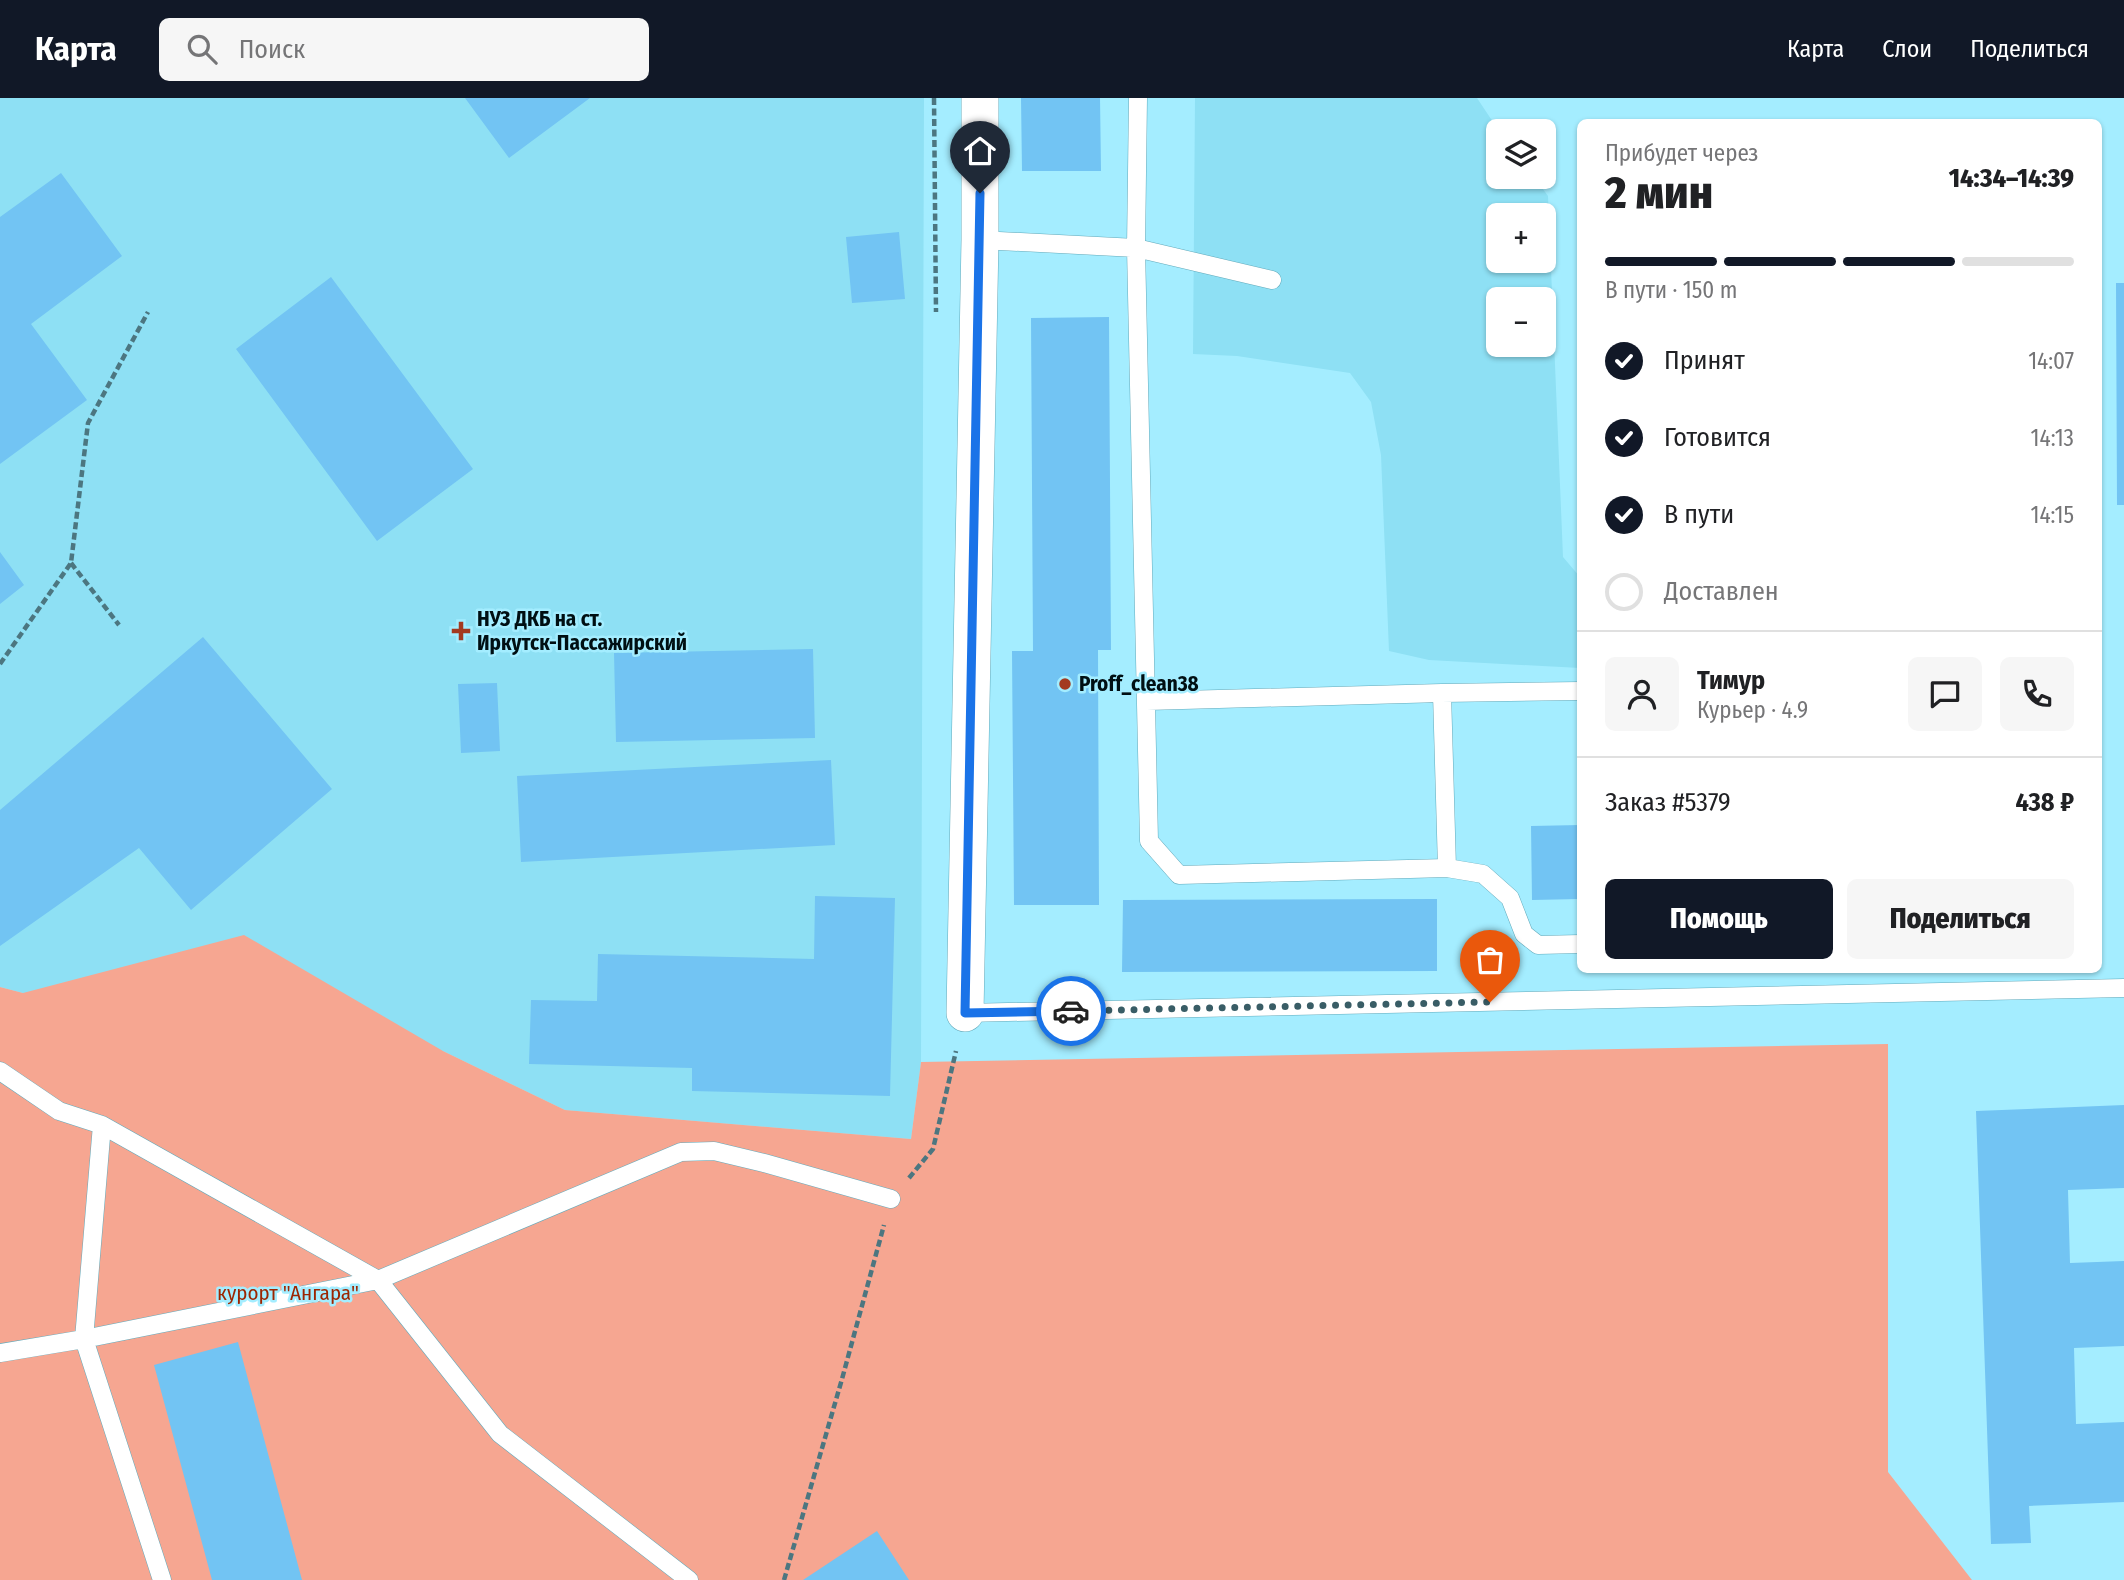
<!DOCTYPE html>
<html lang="ru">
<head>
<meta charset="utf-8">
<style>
  body { margin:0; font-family:"Fira Sans Condensed",sans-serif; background:#f6f6f6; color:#202124; height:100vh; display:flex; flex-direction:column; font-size:26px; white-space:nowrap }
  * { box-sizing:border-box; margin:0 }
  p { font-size:23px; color:#757577 }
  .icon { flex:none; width:38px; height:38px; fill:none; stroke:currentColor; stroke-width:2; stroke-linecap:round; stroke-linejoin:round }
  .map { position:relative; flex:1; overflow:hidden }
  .drawer { position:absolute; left:1577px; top:21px; width:525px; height:854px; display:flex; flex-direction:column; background:#fff; border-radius:10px; box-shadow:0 2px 5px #0004 }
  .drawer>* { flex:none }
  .buttons { position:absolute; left:1486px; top:21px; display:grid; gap:14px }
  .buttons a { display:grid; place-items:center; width:70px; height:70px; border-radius:10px; background:#fff; box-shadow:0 2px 5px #0004; font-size:35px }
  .pin { position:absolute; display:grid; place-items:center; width:60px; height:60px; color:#fff; margin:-72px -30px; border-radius:50% 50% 50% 0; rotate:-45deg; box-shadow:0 0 7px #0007 }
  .pin .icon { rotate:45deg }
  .courier { position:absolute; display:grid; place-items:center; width:70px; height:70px; margin:-35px; border:5px solid #1a73e8; border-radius:50%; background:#fff; color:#222; box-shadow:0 2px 9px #0007 }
  .overview em { font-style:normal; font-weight:800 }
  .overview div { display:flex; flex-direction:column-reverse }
  .overview { display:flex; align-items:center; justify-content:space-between; height:119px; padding:0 28px }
  h1 { font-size:46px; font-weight:800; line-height:52px }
  .bar { display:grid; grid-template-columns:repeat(4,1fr); gap:10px 7px; align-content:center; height:84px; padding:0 28px }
  .bar i { height:9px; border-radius:5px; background:#e0e0e0 }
  .bar .current { background:#111827 }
  .bar p { grid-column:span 4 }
  .line { display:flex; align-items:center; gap:18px; padding:0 28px; border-top:2px solid #e0e0e0 }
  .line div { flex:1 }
  .round { display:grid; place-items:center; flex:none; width:74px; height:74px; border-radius:10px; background:#f6f6f6 }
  ol { padding:0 28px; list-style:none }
  li { display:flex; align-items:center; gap:21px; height:77px }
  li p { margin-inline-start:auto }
  li .icon { padding:7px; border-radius:50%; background:#111827; color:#fff; stroke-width:4 }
  li:last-child { color:#757577 }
  li i { width:38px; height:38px; border:4px solid #e0e0e0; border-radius:50% }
  .action { display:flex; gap:14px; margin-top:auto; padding:14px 28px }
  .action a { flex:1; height:80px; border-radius:10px; background:#111827; color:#fff; font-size:28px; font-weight:800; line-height:80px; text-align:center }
  .action a+a { background:#f6f6f6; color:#202124 }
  header { display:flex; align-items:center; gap:42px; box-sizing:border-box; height:98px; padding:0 35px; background:#111827; color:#fff }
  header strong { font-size:33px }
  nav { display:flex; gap:38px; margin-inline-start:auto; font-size:24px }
  .search { width:490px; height:63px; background:#f6f6f6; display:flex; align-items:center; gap:18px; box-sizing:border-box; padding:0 24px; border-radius:10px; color:#757577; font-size:26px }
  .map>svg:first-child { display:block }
</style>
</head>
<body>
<header>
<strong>Карта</strong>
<div class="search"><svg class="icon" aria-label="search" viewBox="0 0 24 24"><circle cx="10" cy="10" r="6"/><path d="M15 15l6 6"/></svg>Поиск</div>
<nav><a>Карта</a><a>Слои</a><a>Поделиться</a></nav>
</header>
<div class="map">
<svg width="2124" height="1482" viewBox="0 0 2124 1482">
  <rect width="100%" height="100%" fill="#a4edff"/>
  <path fill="#8ee0f4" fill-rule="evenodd" d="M0,0H924L921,964L911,1041L565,1012L443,953L23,895L0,889Z
    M1195,0H1477L1499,33L1498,79H1534L1548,98L1563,459L1580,479V570L1429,562L1389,553L1381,357L1371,304L1350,275L1237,258L1193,256ZM1498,117H1544V163H1498ZM1498,201H1544V247H1498Z"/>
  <path fill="#f6a691" d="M244,837L443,953L565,1012L911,1041L921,964L1888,946V1374L1972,1482H0V889L23,895Z"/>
  <path fill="#72c4f3" d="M465,0H590L509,60Z
    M1021,0H1100L1101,73H1022Z
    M61,75L122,158L31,226L87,302L0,366V119Z
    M899,134L905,201L852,205L846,139Z
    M331,179L473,371L377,443L236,251Z
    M2116,185H2124V407H2117Z
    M1109,219L1111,552H1098L1099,807H1014L1012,553H1033L1031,220Z
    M0,454L24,487L0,506Z
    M203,539L332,691L191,812L139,750L0,848V712Z
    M813,551L815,640L616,644L614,555Z
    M497,585L500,653L461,655L458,586Z
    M831,662L835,747L521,764L517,678Z
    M1580,727V801L1532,802L1531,728Z
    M815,798L895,800L890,998L692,993V970L529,966L531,902L597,903L598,856L814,861Z
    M1437,801V873L1122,874L1123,802Z
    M2124,1007V1090L2068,1092L2070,1165L2124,1163V1248L2074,1250L2076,1326L2124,1324V1404L2029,1408L2031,1445L1991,1446L1976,1013Z
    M238,1244L302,1482H212L154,1267Z
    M877,1433L909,1482H803Z"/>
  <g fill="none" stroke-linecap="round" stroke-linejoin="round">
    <defs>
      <path id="lane" d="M980,142L1136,150L1138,0
        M1272,182L1136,150L1149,743L1179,777L1447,770L1483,776L1510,800L1524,836L1538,847L1580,846
        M1442,595L1580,593
        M1147,603L1442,595L1447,770
        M965,915L2124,890
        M0,973L59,1013L102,1027L378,1182L84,1241L102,1027
        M0,1255L84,1241L162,1482
        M689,1482L500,1336L378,1182L681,1054L714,1053L764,1065L891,1101"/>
      <path id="street" d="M965,915L980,142V0"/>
    </defs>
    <use href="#lane" stroke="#63aabb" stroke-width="19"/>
    <use href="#street" stroke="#63aabb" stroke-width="38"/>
    <path stroke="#4c7680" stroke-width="4.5" stroke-dasharray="7 3.5" stroke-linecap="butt" d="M934,0L936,214
      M71,465L119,527
      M0,566L71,465L88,325L148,214
      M909,1080L933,1051L956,953
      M784,1482L842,1281L884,1127"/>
    <use href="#lane" stroke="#fff" stroke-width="18"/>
    <use href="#street" stroke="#fff" stroke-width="37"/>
  </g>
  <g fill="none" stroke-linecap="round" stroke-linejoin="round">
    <path stroke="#395d66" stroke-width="7" stroke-dasharray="0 12.6" d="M1071,913L1490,904"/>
    <path stroke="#1a73e8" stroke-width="9" d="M980,95L965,915L1071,913"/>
  </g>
  <g fill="#a33a20" stroke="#a4edff" stroke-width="2.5">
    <path d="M457.5 522.5h7v7h7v7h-7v7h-7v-7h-7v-7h7z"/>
    <circle cx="1065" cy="586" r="7"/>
  </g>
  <g text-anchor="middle" stroke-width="5" stroke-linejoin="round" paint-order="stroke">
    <g font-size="21" font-weight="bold" fill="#000f13" stroke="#a4edff" text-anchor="start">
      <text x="477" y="528">НУЗ ДКБ на ст.<tspan x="477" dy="24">Иркутск-Пассажирский</tspan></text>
      <text x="1079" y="593">Proff_clean38</text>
    </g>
    <g font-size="21" fill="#9c2501" stroke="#a4edff">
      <text x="288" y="1202">курорт "Ангара"</text>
    </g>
  </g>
</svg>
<div class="buttons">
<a><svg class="icon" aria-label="layers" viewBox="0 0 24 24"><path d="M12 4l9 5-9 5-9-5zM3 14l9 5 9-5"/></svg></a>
<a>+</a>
<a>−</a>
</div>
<div class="pin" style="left:1490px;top:904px;background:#ea580c"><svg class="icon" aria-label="bag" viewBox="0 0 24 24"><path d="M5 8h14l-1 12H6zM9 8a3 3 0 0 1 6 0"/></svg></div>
<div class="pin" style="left:980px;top:95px;background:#1f2937"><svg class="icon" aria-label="home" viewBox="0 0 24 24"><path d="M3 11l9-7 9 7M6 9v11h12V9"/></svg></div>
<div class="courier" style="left:1071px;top:913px"><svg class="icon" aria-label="car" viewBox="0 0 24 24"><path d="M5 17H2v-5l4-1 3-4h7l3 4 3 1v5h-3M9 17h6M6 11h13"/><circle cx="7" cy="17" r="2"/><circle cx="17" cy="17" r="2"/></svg></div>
<section class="drawer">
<div class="overview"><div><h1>2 мин</h1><p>Прибудет через</p></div><em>14:34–14:39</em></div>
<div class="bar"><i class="current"></i><i class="current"></i><i class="current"></i><i></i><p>В пути · 150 m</p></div>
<ol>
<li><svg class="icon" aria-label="check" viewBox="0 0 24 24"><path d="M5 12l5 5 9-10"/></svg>Принят<p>14:07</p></li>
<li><svg class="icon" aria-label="check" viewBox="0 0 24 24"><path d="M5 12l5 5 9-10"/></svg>Готовится<p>14:13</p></li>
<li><svg class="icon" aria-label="check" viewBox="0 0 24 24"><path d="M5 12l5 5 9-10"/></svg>В пути<p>14:15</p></li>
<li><i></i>Доставлен</li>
</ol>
<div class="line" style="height:126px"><a class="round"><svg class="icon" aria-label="person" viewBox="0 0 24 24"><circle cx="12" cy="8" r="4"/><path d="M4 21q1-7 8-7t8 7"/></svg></a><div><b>Тимур</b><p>Курьер · 4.9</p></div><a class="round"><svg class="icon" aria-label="chat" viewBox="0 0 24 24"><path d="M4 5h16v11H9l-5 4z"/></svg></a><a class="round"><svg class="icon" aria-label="phone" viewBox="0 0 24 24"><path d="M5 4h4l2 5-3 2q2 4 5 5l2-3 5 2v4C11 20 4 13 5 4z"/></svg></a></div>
<div class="line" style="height:91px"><div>Заказ #5379</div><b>438 ₽</b></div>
<div class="action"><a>Помощь</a><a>Поделиться</a></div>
</section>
</div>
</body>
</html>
